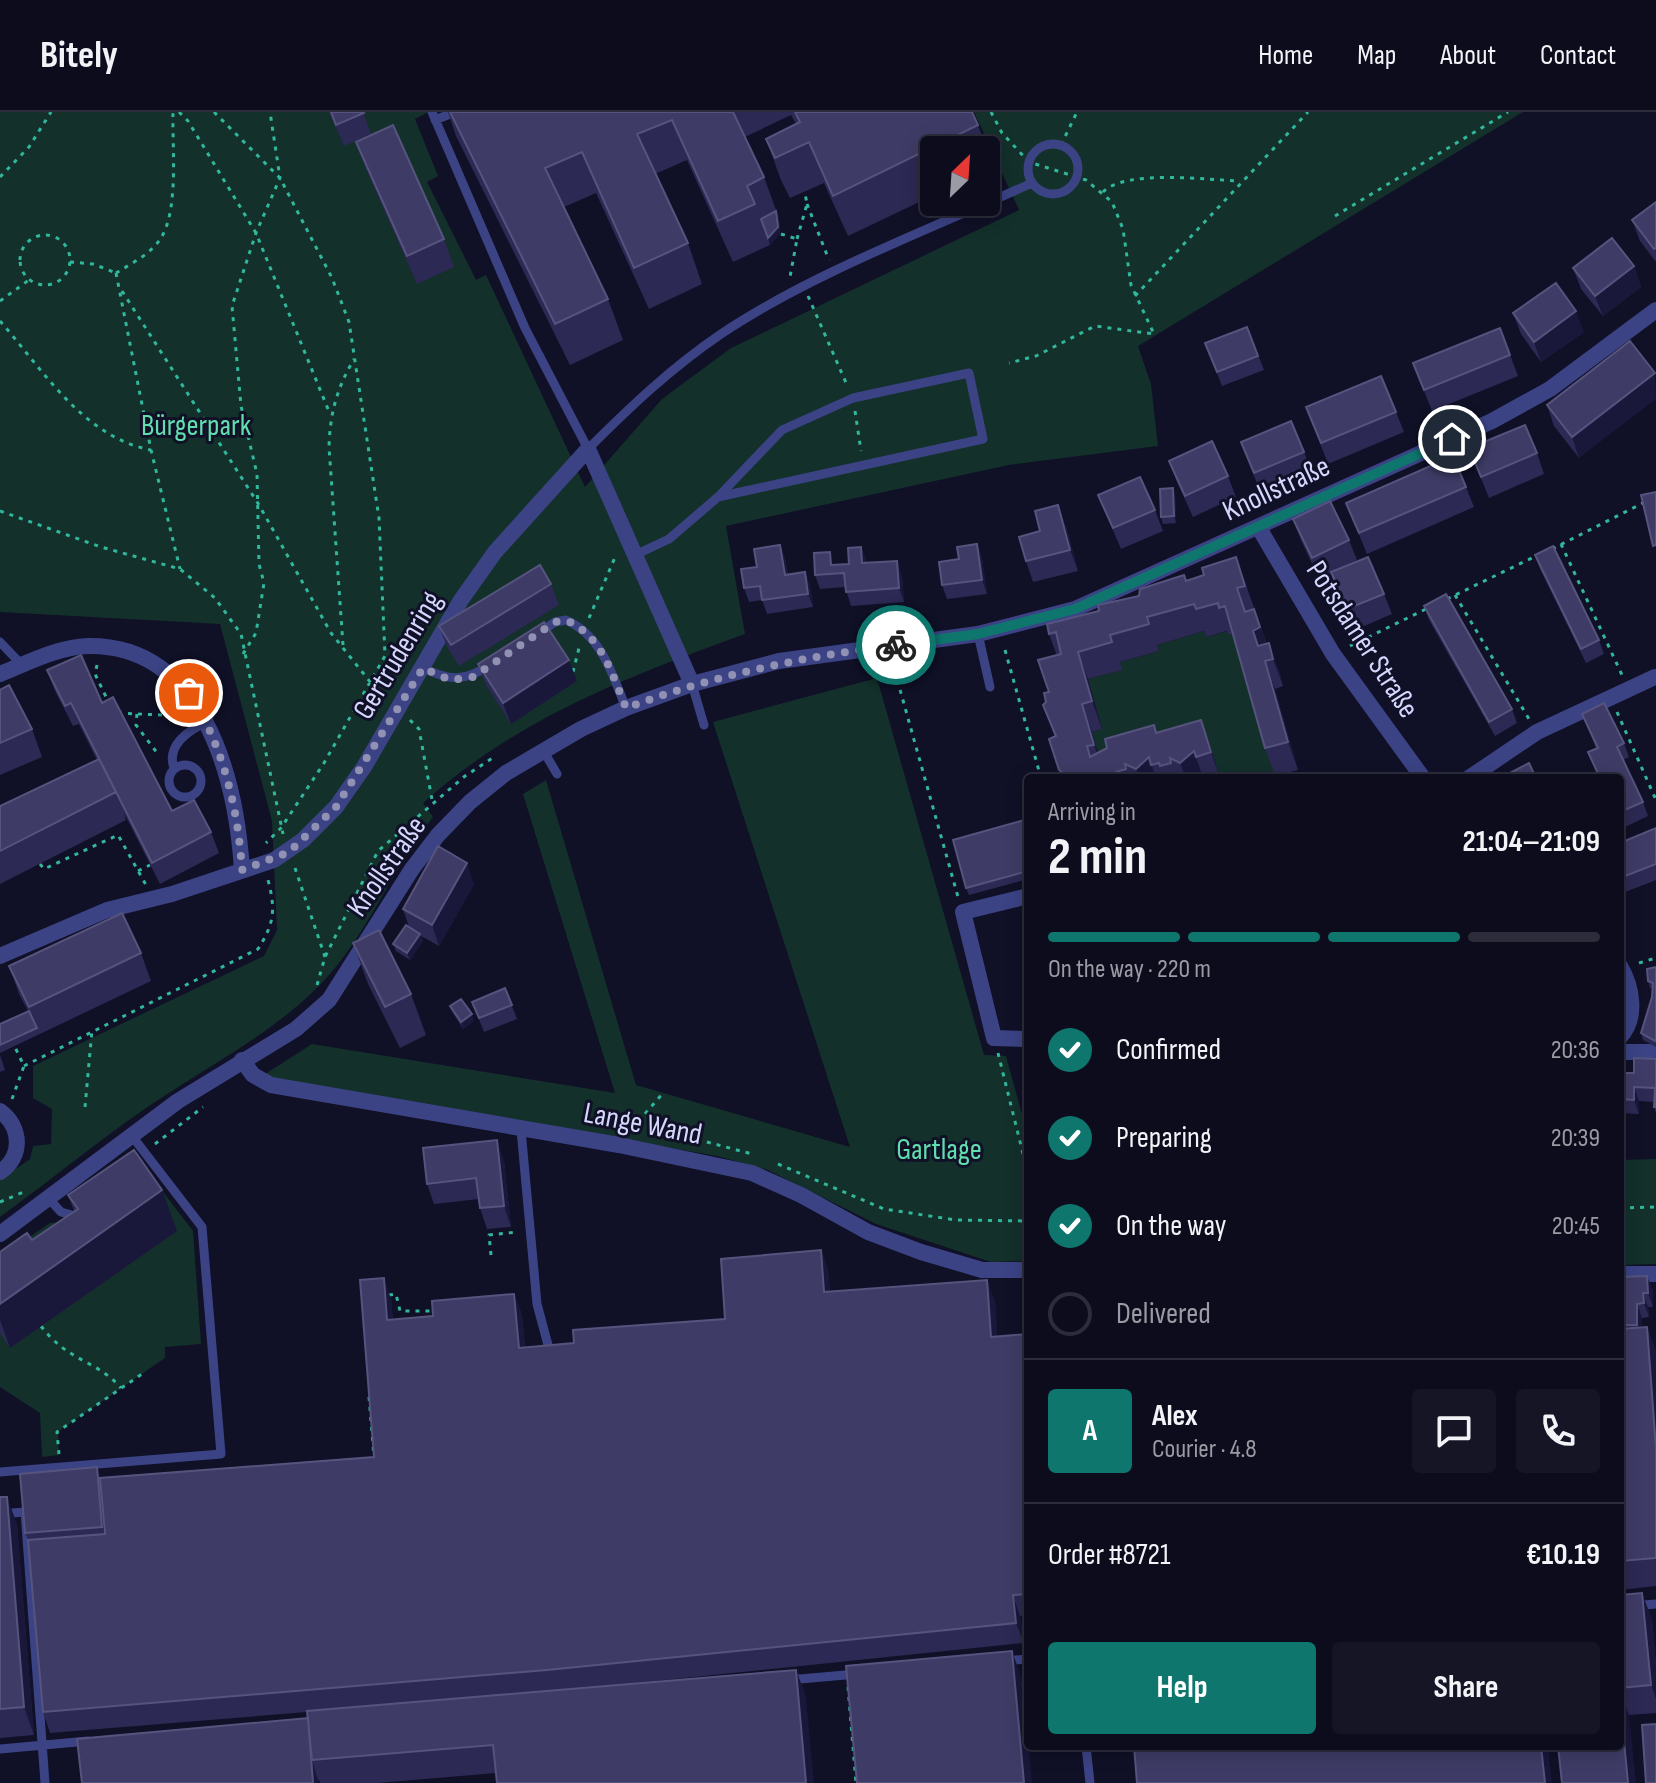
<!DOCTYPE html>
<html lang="en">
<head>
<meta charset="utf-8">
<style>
  body { margin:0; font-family:"Sofia Sans Condensed",sans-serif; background:#151526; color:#f1f3f6; height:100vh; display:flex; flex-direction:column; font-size:30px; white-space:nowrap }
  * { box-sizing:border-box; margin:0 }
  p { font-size:26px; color:#9a9ba4 }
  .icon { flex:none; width:44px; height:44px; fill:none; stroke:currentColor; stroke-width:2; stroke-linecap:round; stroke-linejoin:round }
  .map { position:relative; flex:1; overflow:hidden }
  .sheet { position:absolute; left:1024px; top:662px; width:600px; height:976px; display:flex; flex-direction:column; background:#0c0c1d; border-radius:8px; box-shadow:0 4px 20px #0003,0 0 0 2px #2c2c3b }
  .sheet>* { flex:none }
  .needle { width:52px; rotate:25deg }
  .controls { position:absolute; left:920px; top:24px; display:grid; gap:16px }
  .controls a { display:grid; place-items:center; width:80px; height:80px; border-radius:8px; background:#0c0c1d; box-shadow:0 4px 20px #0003,0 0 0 2px #2c2c3b; font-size:40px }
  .pin { position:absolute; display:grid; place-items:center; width:68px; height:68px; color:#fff; margin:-34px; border:4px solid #fff; border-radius:50%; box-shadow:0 2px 8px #0007 }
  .courier { position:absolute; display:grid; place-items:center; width:80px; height:80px; margin:-40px; border:6px solid #0f766e; border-radius:50%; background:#fff; color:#222; box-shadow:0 2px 10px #0007 }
  .overview em { font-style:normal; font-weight:700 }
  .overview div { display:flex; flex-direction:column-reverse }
  .overview { display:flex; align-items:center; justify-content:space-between; height:136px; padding:0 24px }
  h1 { font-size:52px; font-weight:700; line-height:60px }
  .bar { display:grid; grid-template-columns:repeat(4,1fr); gap:12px 8px; align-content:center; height:96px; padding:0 24px }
  .bar i { height:10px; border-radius:6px; background:#2c2c3b }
  .bar .active { background:#0f766e }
  .bar p { grid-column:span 4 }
  .line { display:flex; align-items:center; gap:20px; padding:0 24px; border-top:2px solid #2c2c3b }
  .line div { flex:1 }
  .round { display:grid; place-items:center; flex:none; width:84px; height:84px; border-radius:8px; background:#151526 }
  ol { padding:0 24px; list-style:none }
  li { display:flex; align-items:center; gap:24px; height:88px }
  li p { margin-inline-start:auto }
  li .icon { padding:8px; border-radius:50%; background:#0f766e; color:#fff; stroke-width:4 }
  li:last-child { color:#9a9ba4 }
  li i { width:44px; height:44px; border:4px solid #2c2c3b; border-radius:50% }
  .action { display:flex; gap:16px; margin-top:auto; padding:16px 24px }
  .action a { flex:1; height:92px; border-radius:8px; background:#0f766e; color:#fff; font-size:32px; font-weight:700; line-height:92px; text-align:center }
  .action a+a { background:#151526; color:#f1f3f6 }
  header { display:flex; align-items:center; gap:48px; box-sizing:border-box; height:112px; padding:0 40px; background:#0c0c1d; border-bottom:2px solid #2c2c3b }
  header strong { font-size:38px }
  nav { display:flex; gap:44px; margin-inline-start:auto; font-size:28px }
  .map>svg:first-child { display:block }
</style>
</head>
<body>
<header>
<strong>Bitely</strong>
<nav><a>Home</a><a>Map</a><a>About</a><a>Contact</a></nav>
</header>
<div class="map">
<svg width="1656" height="1671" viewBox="0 0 1656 1671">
  <rect width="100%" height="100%" fill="#101027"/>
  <path fill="#13302b" d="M0,0H428L415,7L438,64L427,70L476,168L486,163L585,375L662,287L731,236L1019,98L974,0H1523L1138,234L1151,272L1158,334L1009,353L726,414L745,522C625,566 520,605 423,691L433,705C392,757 367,824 321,872C277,917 224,945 172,979C112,1017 58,1063 0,1105V1068L30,1047L33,1034L51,1032L52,997L33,986V954L264,844L277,818L272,709L220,512L0,500Z
    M1204,519L1206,525L1228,519L1235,522L1276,666H1099L1092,620L1102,617L1088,567L1121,558L1120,550L1159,539L1157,533Z
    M877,566L984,943L1006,944L1028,1024V1149L991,1150L876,1112L768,1058L717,1044L275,968L265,962L312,932L615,981L523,682L546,668L636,973L850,1035L713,610Z
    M1656,1047V1152L1620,1153V1048Z
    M141,1051L193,1119L201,1232L165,1235V1246L58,1320L59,1343L42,1345L40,1301L0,1275V1145L50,1111L65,1110Z"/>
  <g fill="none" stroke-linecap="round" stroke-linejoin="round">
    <path stroke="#31b79c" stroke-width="3" stroke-dasharray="4 6" stroke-linecap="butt" d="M179,0L188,9L256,121L330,302
      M214,0L280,66L332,166L349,210L379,406L385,544L324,651L281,716L266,731
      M991,0L1002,21L1029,50L1086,68L1112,90L1123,117L1131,173L1154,222L1095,214L1036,244L1009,251
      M1061,33L1077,0
      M0,65L29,35L51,0
      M1103,80C1125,57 1208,68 1240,69
      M807,92L829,148
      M1335,104L1508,0
      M781,122L797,127L790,165
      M20 148a25 25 0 1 1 50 0a25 25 0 1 1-50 0Z
      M797,127L807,92L804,76
      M70,150L93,152L116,161
      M116,161L151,338L180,457
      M116,161C132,151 151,142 161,126C179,97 172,35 173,0
      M122,179L259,393L331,521L383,586
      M808,184L847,273
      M1135,184L1308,0
      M0,189L29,168
      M0,209C43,258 83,325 151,338
      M855,299L861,339
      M0,399L101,435L180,457L215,486L241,522L283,722
      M1561,432L1622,563
      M1552,437L1645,390
      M1455,483L1529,607
      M1447,487L1538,443
      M589,506L616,443
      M343,533L329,335C330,301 337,276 354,247
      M1350,534L1426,497
      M1005,538L1041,666
      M243,542L256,521L264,471L259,452L257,362L241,294L232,194L256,121L280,66L270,0
      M892,549L958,785
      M97,553L95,562L109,591
      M573,560L580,532
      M1617,600L1656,688
      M118,601L182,604
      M137,602L136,613L158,642
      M410,608L419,617L433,693
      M40,752L44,757L118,723L146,773
      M295,756L325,845
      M138,759L150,753
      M1639,851L1656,846
      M317,873L325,845L378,739L465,664L494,645
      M998,941L1028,1062
      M24,954L258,837C274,812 276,798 268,768
      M12,987L24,954L13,931
      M85,995L92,918
      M632,1017L663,981
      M638,1018L692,1026L752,1042
      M155,1032L203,995
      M778,1052L884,1097L956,1108L1028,1109
      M0,1090L26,1079
      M1620,1096L1656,1095
      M491,1143L489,1123L517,1120
      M389,1183L396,1182L400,1199H436
      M41,1214C68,1250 97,1248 121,1276
      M369,1285L374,1345
      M59,1342L57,1320L145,1260
      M848,1575L856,1671"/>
    <path stroke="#3b4385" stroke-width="9" d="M432,0L525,216L588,337C630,295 671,256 721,222C810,162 933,116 1032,71
      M435,8L455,0
      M1028 57a25 25 0 1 1 50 0a25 25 0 1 1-50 0Z
      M635,443L669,427L718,385L782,318L853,286L969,261L983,327L718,385
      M539,521L555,510L566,508C602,524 612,562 626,596
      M978,522L990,575
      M0,530L22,553
      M423,556C450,569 464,570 490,553
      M692,572L704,613
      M543,638L557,662
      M169 669a16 16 0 1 1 32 0a16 16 0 1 1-32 0Z
      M174,656C166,634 188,618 207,610
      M521,1018L537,1192L551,1244
      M49,1087L61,1100L79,1105
      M0,1360L221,1342L202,1115L132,1024
      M0,1402L25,1400L45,1671
      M1620,1495L1656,1492
      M1004,1549L1028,1547
      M788,1568L857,1562
      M1086,1634L1090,1671
      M0,1637L88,1629"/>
    <path stroke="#3b4385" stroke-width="16" d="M1259,416L1333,542L1423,666
      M0,562C27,551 58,535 88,534C203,532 236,666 242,758
      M1469,666L1537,620L1655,565
      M1028,784L963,800L994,926L1028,927
      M0,844L107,798L172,782L274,748L303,728L336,695L364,655L461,488L495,440L588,337L692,572
      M1620,854C1632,874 1638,906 1620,925
      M1620,940H1656
      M242,948L253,963L271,973L619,1033L752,1061L801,1083L868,1120L921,1140L982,1158H1028
      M0,999C22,1015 23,1045 0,1060
      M1620,1162H1656"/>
    <path stroke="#3b4385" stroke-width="16" d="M0,1122L178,989L296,917L329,888L412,757L438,723L470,690L506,661L581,617L626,596L692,572L779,549L978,522L1075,497L1492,309L1550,277L1656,198"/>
  </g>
  <path fill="#2c2954" d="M329,0H363L371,22L344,34Z
    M448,0H972L978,13L993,54L986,58V38H934V83L848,124L824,71L790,86L781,68L766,27L796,12L791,3L745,25L764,65L779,106L780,122L770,133L733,150L687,48L655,62L688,131L702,172L649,197L596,81L564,95L608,187L623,228L570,253L456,24Z
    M356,30L444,127L454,155L417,172L366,57Z
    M1656,90V150L1640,129L1632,108Z
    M1634,154L1641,175L1603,204L1581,177L1573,156Z
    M1513,201L1584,220L1541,250L1521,222Z
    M1247,215L1264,258L1222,274L1205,231Z
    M1500,216L1518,264L1432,299L1413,251Z
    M1630,229L1579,346L1554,314L1547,293Z
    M1306,295L1396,300L1404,320L1328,352Z
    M1241,330L1304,340L1312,361L1261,382Z
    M1469,336L1537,341L1544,362L1489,386Z
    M1169,349L1228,364L1236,385L1193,405L1177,370Z
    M1466,375L1474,395L1367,442L1346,391Z
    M1098,383L1155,398L1163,419L1121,437Z
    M1175,383L1176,411L1163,412L1161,405Z
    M1293,407L1349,428L1357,448L1343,455L1384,482L1392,502L1355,518L1332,461L1319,467L1301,428Z
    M1066,414L1078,459L1033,470L1026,449Z
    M977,432L982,446L987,482L947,487L942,473Z
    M780,433L785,447L788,462L805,460L810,474L813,495L767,502L762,488L749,490L744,476Z
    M861,435L867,451L902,463L904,490L851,494L845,475L820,477L815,463L835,453L849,452Z
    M1535,443L1599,528L1604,542L1586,551L1540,457Z
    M1236,445L1267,532L1279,559L1283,574L1275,577L1298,658L1275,664L1265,636L1233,522L1229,523L1227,519L1206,525L1204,519L1157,533L1159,539L1120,550L1122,558L1088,567L1102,617L1092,620L1098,641L1157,621L1211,636L1220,666H1054L1061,664L1049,627L1055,625L1043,593L1046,590L1049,580L1057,544L1049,522L1099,499L1139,484L1204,463Z
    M551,472L559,493L459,554L447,535L439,514Z
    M1424,494L1512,597L1517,611L1495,624L1429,508Z
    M478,552L577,569L511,612L486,573Z
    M47,558L102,591L172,699L211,720L219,741L160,772L124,701L126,708L0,772V694L97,648L79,612L73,614L55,579Z
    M0,578L32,617L42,645L0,663Z
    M1582,602L1624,631L1629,645L1623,648L1643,690L1648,704L1623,716L1620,710V666H1599L1588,640L1596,636Z
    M1028,707V767L969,783L966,776Z
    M1656,716V768L1620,782V731Z
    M474,772L439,834L421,824L423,829L410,848L396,839L393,832L409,815L403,797Z
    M353,831L411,882L426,923L400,936L368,872Z
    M141,841L151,869L0,941V912L28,899L19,882L9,854Z
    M1656,855V935L1643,928L1641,921L1652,885V877L1650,876L1648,869Z
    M505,876L517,907L484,920L472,890Z
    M450,894L474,909L463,917L453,901Z
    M1028,930V971L1023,957Z
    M0,943L5,958L0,960Z
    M1656,947V1001L1654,995V990L1639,989V1002L1620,1001V961H1634Z
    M504,1049L511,1115L487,1117L480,1096L479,1087L434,1092L427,1072Z
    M68,1083L177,1119L10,1236L0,1221V1140L32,1128L74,1099Z
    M821,1138L828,1159L830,1180L995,1189L997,1224L1028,1222V1504H1020L1024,1531L626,1572L796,1558L806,1585L496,1661L377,1671H320L319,1668L82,1671L308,1606L307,1600L50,1621L43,1600L28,1428L25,1421L101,1366L374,1345L391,1187L393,1208L433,1204L514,1182L522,1203L525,1235L574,1231L725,1207Z
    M1621,1165L1653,1178V1195H1648L1649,1205L1642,1206V1215H1647L1656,1240V1474L1620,1478V1217L1623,1216Z
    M0,1385L17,1412L34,1623L0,1626Z
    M1642,1481L1652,1508L1656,1553V1601L1629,1603L1620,1634V1483Z"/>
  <path fill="#19173a" d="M776,99L779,106L780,122L770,133L768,126Z
    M1634,154L1641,175L1603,204L1595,184Z
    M1576,199L1584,220L1541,250L1534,230Z
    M1655,261L1656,287L1579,346L1572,325Z
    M1173,376L1175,383L1176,411L1174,404Z
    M1058,393L1066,414L1078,459L1070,438Z
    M977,432L982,446L987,482L982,468Z
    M780,433L785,447L790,477L785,463Z
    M861,435L866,449L868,465L862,451Z
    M897,449L902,463L904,490L899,476Z
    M805,460L810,474L813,495L808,482Z
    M1254,497L1264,524L1270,542L1258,534L1253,519Z
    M1269,531L1279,559L1283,574L1273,547Z
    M1078,540L1088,567L1102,617L1092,589Z
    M569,548L577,569L511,612L503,591Z
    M1265,549L1275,577L1298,658L1288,630Z
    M1082,592L1092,620L1104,660L1094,633Z
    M1201,608L1211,636L1220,666L1211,640Z
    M1194,639L1203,666H1186L1180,651Z
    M1149,645L1156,666H1139L1136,657Z
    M467,751L474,772L439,834L432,813Z
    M420,822L423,829L410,848L407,841Z
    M472,902L474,909L463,917L461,910Z
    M1634,975L1639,989V1002L1634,988Z
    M497,1028L504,1049L511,1115L504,1094Z
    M162,1078L177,1119L10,1236L0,1208V1192Z
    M821,1138L828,1159L832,1201L824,1180Z
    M1647,1164L1653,1178V1195L1648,1181Z
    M384,1166L391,1187L395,1229L387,1208Z
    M987,1168L995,1189L999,1246L991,1225Z
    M1643,1181L1648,1195L1649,1205L1644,1191Z
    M514,1182L522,1203L527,1257L519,1236Z
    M1637,1192L1642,1206V1227L1637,1213Z
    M1647,1215L1656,1240V1336Z
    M97,1355L107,1383L112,1442L102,1415Z
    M7,1385L17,1412L34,1623L24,1595Z
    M1642,1481L1652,1508L1656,1553V1587L1651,1573Z
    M1013,1483L1020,1504L1024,1531L1016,1511Z
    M1012,1539L1022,1567L1032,1671H1024Z
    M796,1558L806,1585L814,1671H806Z
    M1620,1579L1629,1603L1636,1671H1628Z
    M308,1606L312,1648L319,1671H313Z
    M1541,1634H1548L1552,1671H1545Z"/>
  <path fill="#3e3c66" stroke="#56547e" stroke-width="2" d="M331,0H363L364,1L336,13Z
    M450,0H733L764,65L747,74L755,92L718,109L672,8L637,22L688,131L634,156L582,40L545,56L608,187L555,212Z
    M795,0H972L978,13L833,84L809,30L775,46L766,27L800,10Z
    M393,13L444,127L407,144L356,30Z
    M1656,90V136L1654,137L1632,108Z
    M776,99L778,115L768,126L761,107Z
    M1612,126L1634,154L1595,184L1573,156Z
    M1556,171L1576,199L1534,230L1513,201Z
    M1247,215L1258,244L1217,260L1205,231Z
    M1500,216L1510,243L1424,278L1413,251Z
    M1630,229L1655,261L1572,325L1547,293Z
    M1381,264L1396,300L1321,331L1306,295Z
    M1291,309L1304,340L1254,361L1241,330Z
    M1525,313L1537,341L1481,365L1469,336Z
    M1212,329L1228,364L1185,384L1169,349Z
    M1453,344L1466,375L1359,421L1346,391Z
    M1140,365L1155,398L1113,416L1098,383Z
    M1173,376L1174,404L1161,405L1160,377Z
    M1656,380V433L1653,434L1641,383Z
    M1330,389L1349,428L1312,446L1293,407Z
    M1058,393L1070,438L1026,449L1019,425L1040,419L1035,399Z
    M977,432L982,468L942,473L939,450L959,447L957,435Z
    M780,433L785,463L805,460L808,482L762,488L760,474L744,476L741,457L757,455L754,437Z
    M1553,434L1599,528L1581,537L1535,443Z
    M861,435L862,451L897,449L899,476L846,480L844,461L815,463L814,441L830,440L831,453L849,452L848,436Z
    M1236,445L1245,474L1237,476L1245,500L1254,497L1260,515L1253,519L1258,534L1269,531L1273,547L1265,549L1288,630L1265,636L1225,494L1219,496L1218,491L1196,497L1194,492L1147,505L1149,512L1110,523L1112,530L1078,540L1092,589L1082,592L1094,633L1087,634L1090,645L1107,636L1105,627L1154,613L1156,621L1201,608L1211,640L1196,645L1194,639L1180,651L1170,646L1171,651L1160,654L1159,651L1151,653L1149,645L1136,657L1125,652L1126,657L1116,660L1117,666H1054L1065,663L1059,658L1049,627L1056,624L1043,593L1046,590L1044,581L1049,580L1038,548L1061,542L1056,520L1049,522L1047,512L1099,499L1098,493L1139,484L1140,477L1184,463L1186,469L1204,463L1202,456Z
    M1368,445L1384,482L1347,497L1331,460Z
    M540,453L551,472L451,533L439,514Z
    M1446,482L1512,597L1489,610L1424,494Z
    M544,510L569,548L503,591L478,552Z
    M81,543L102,591L113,585L172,699L194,688L211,720L152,751L71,591L65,594L47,558Z
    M9,573L32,617L0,631V578Z
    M1604,591L1624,631L1617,635L1643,690L1620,700V666H1600L1588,640L1598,636L1582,602Z
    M99,647L116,680L0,739V694Z
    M1529,651L1536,666H1513L1510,661Z
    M1028,707V759L966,776L953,728Z
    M1656,716V752L1620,766V731Z
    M438,734L467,751L432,813L403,797Z
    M122,801L141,841L29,895L9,854Z
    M406,813L420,822L407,841L393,832Z
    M379,818L411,882L385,895L353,831Z
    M1656,855V925L1655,929L1641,921L1652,885L1653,871L1648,869L1647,857Z
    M505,876L512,893L479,906L472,890Z
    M461,887L472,902L461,910L450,894Z
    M29,899L37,916L0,933V912Z
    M1023,930H1028V957H1023Z
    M1634,946L1656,947V995H1654L1655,976L1634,975V988L1620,987V961H1634Z
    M497,1028L504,1094L480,1096L476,1066L427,1072L423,1036Z
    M134,1038L162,1078L0,1192V1140L27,1121L32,1128L78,1097L68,1083Z
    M821,1138L824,1180L987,1168L991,1225L1028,1222V1482L1013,1483L1016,1511L547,1558L43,1600L28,1428L105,1422L100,1366L374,1345L360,1168L384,1166L387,1208L433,1204L432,1189L514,1182L519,1236L574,1231L573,1218L725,1207L721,1147Z
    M1647,1164L1648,1181H1643L1644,1191L1637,1192V1213H1622L1621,1165Z
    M1647,1215L1656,1336V1446L1620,1449V1217Z
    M97,1355L102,1415L25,1421L20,1362Z
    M0,1385H7L24,1595L0,1597Z
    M1642,1481L1651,1573L1620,1576V1483Z
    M1012,1539L1024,1671H857L846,1554Z
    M796,1558L806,1671H497L493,1633L312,1648L307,1599Z
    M1620,1587L1628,1671H1562L1558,1634H1620Z
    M308,1606L313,1671H82L77,1627Z
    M1656,1612V1671H1646L1642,1613Z
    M1134,1634H1541L1545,1671H1137Z"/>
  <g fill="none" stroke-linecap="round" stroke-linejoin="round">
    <path stroke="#9191b3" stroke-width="8" stroke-dasharray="0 14.4" d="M189,581C223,633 238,696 242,758L289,740L336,695L423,556L450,568L473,565L555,510L566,508C602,524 612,562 626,596C715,563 802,545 896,533"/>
    <path stroke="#0f766e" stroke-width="10" d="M896,533L978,522L1075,497L1452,327"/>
  </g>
  <g text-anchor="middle" stroke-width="6" stroke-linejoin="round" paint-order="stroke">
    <g font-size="30" fill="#62deae" stroke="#101027">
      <text x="196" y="323">Bürgerpark</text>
      <text x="939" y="1047">Gartlage</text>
    </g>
    <g font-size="30" fill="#d6d7fe" stroke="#101027">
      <text transform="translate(1276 376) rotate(-25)" y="10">Knollstraße</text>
      <text transform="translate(1363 527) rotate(57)" y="10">Potsdamer Straße</text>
      <text transform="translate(397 543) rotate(-59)" y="10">Gertrudenring</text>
      <text transform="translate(386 754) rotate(-55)" y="10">Knollstraße</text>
      <text transform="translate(643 1011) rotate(11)" y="10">Lange Wand</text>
    </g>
  </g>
</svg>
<div class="controls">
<a><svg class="needle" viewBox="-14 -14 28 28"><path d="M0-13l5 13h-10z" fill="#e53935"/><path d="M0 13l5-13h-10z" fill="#9a9ba4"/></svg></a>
</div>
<div class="pin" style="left:189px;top:581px;background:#ea580c"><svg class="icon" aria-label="bag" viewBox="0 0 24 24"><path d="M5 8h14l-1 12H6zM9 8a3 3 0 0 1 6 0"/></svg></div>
<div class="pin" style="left:1452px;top:327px;background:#1f2937"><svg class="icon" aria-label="home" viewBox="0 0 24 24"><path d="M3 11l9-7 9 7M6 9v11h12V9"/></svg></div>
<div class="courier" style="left:896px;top:533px"><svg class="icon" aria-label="bike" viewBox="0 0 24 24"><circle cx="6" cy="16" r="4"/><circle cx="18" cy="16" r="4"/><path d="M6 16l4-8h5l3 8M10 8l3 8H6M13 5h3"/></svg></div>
<section class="sheet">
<div class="overview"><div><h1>2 min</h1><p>Arriving in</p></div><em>21:04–21:09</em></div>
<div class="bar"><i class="active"></i><i class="active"></i><i class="active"></i><i></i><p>On the way · 220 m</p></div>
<ol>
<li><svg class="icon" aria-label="check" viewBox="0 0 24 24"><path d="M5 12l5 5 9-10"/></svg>Confirmed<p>20:36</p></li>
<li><svg class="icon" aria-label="check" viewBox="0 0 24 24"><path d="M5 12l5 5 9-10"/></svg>Preparing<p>20:39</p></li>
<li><svg class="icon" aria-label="check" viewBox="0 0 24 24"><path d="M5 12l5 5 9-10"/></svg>On the way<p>20:45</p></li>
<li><i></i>Delivered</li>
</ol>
<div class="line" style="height:144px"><b class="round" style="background:#0f766e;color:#fff">A</b><div><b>Alex</b><p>Courier · 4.8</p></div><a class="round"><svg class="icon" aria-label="chat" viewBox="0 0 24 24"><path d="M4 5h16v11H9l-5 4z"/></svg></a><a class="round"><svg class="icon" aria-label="phone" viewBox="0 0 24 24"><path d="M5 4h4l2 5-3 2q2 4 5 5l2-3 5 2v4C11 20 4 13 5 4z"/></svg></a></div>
<div class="line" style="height:104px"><div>Order #8721</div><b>€10.19</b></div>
<div class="action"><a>Help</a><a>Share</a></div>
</section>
</div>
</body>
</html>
